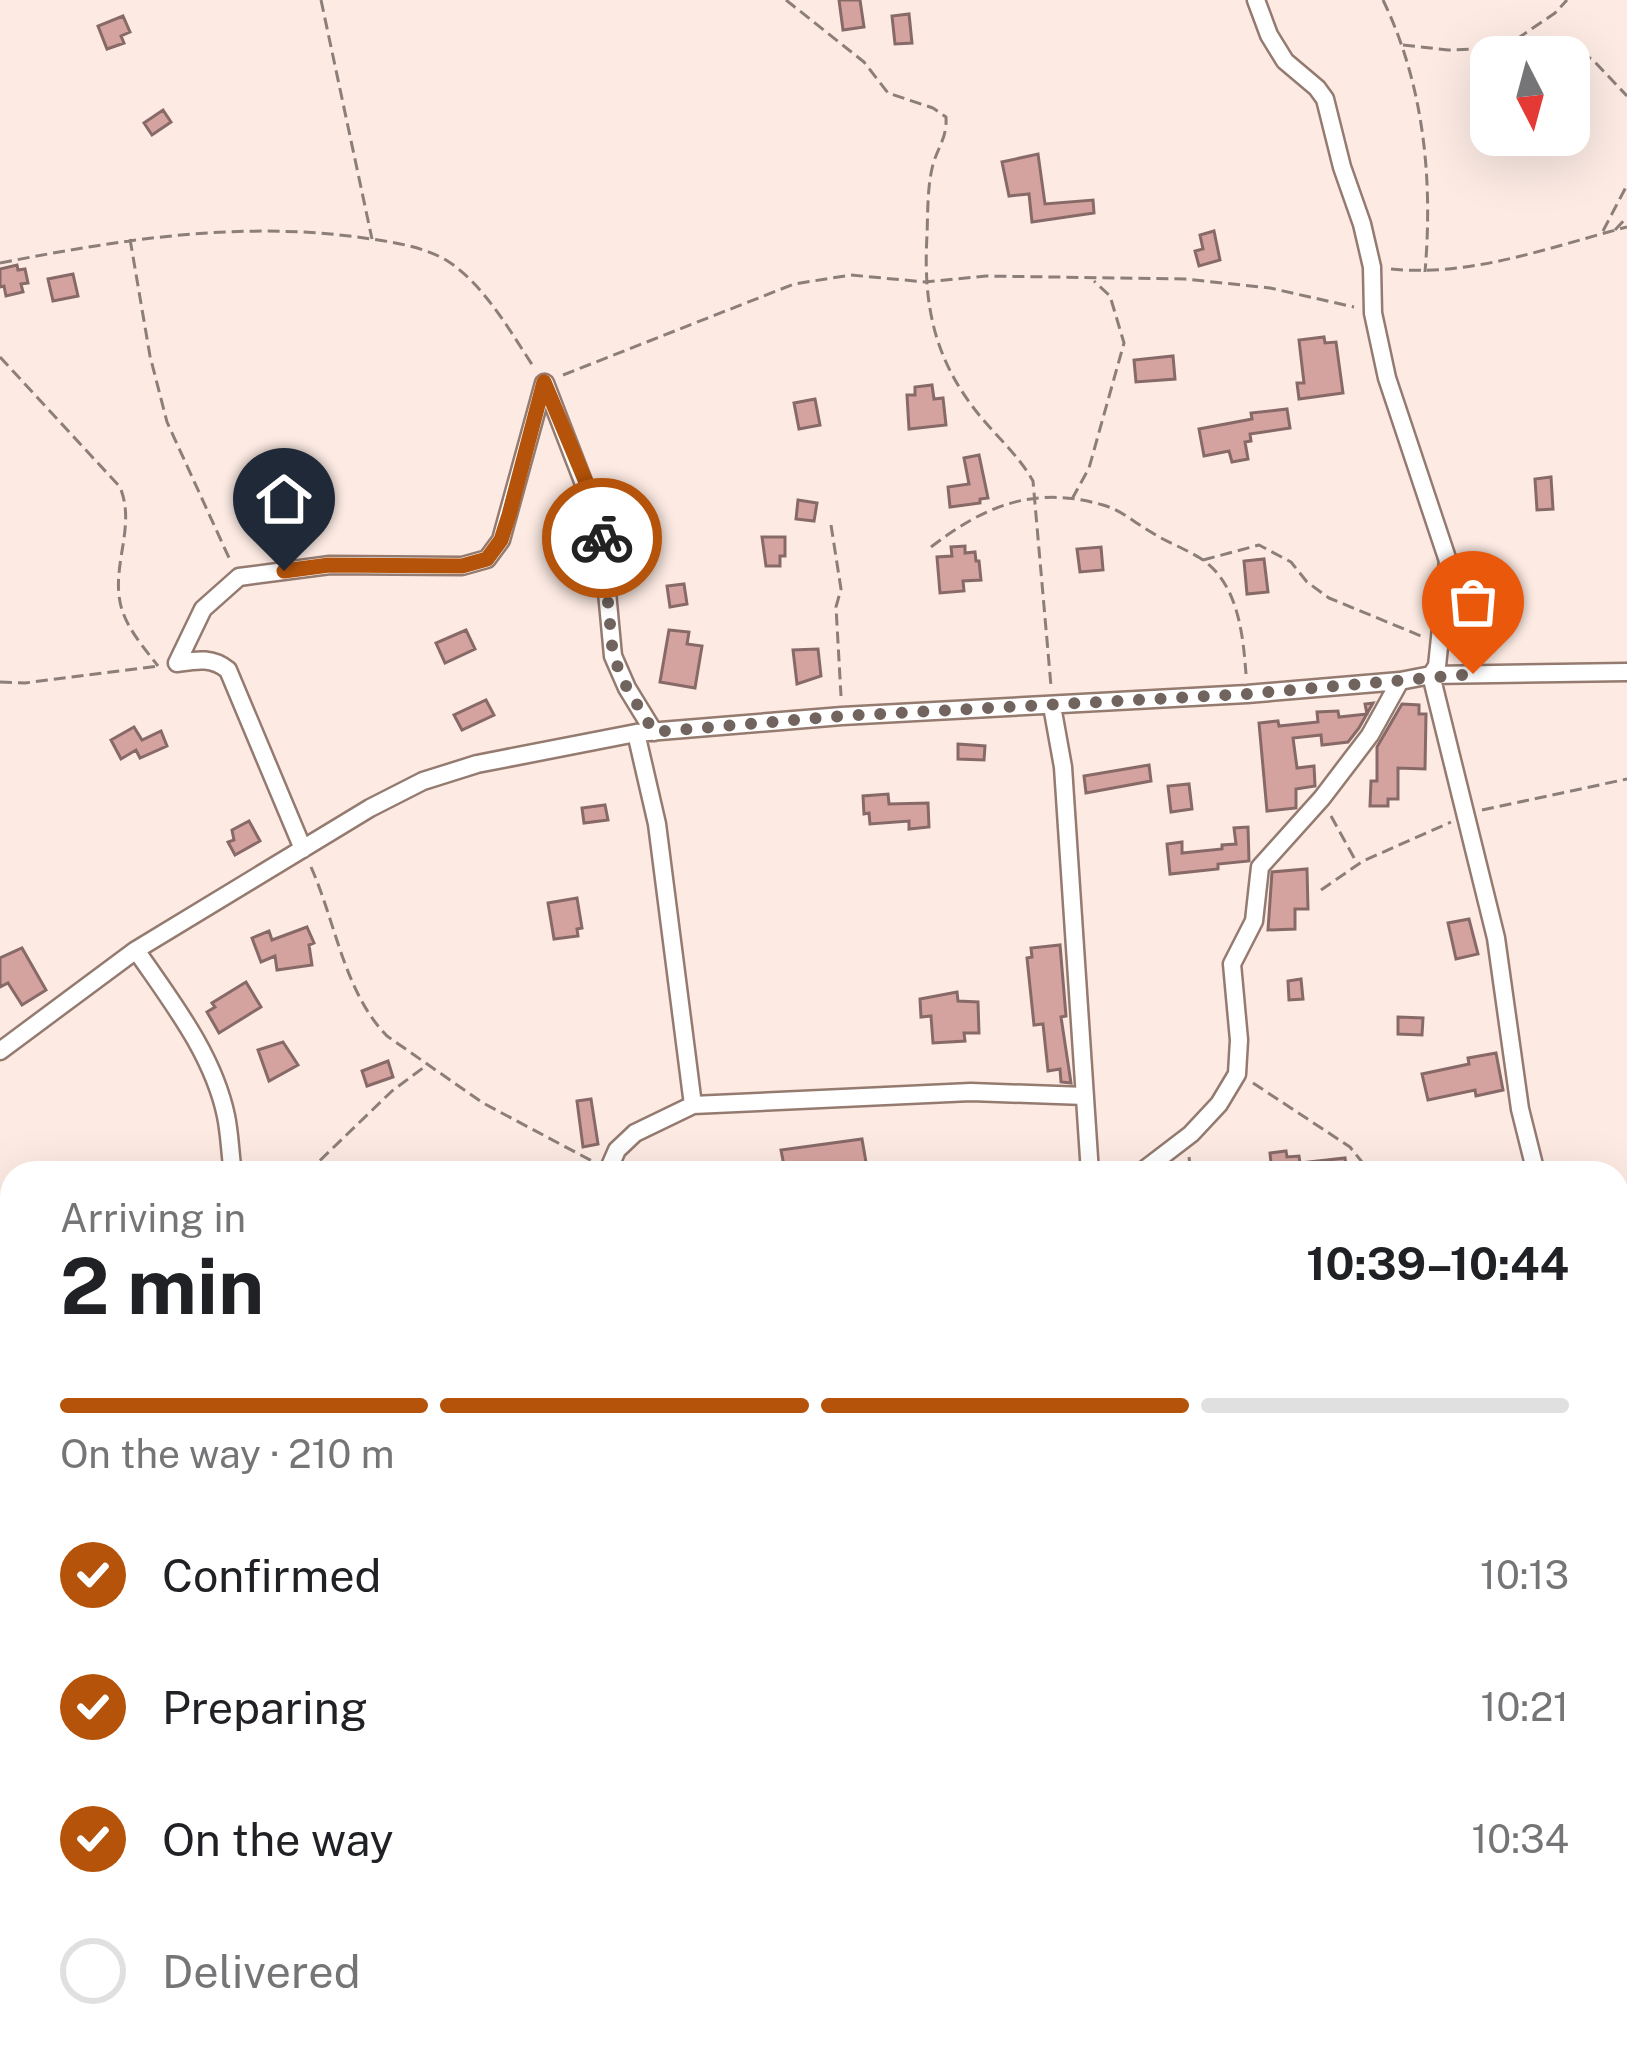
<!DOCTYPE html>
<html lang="en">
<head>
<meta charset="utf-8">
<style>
  body { margin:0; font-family:"Public Sans",sans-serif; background:#f6f6f6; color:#202124; height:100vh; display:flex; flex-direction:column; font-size:45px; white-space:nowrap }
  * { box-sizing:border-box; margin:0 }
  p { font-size:39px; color:#757577 }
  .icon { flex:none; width:66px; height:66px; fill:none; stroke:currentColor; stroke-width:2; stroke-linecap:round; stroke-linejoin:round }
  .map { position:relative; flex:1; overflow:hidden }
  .sheet { position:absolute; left:0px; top:1161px; width:1629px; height:903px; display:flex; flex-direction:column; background:#fff; border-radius:36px 36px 0 0; box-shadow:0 12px 48px #0002 }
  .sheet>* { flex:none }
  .needle { width:78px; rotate:174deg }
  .controls { position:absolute; left:1470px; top:36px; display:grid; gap:24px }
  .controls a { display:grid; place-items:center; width:120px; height:120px; border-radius:24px; background:#fff; box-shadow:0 12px 48px #0002; font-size:60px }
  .pin { position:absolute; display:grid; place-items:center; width:102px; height:102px; color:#fff; margin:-123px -51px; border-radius:50% 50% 50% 0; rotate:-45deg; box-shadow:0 0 12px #0007 }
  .pin .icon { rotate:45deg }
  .courier { position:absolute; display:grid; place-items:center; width:120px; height:120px; margin:-60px; border:9px solid #b45309; border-radius:50%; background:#fff; color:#222; box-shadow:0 3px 15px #0007 }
  .head em { font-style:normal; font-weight:700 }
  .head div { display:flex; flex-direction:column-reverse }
  .head { display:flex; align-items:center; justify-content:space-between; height:204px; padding:0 60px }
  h1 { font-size:78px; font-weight:700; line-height:90px }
  .bar { display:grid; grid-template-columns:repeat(4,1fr); gap:18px 12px; align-content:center; height:144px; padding:0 60px }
  .bar i { height:15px; border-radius:9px; background:#e0e0e0 }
  .bar .active { background:#b45309 }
  .bar p { grid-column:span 4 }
  ol { padding:0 60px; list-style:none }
  li { display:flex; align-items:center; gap:36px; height:132px }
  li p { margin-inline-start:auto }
  li .icon { padding:12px; border-radius:50%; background:#b45309; color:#fff; stroke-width:4 }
  li:last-child { color:#757577 }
  li i { width:66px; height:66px; border:6px solid #e0e0e0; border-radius:50% }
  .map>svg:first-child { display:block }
</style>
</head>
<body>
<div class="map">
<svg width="1627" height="2063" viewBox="0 0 1627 2063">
  <rect width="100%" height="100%" fill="#fceae3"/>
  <path fill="#d5a39f" stroke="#876a68" stroke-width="3" d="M839,0H860L864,27L843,30Z
    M909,14L912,43L895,44L892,16Z
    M123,16L130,32L121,36L124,43L107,49L98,26Z
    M163,110L171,122L152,135L144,123Z
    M1038,154L1045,204L1093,200L1094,213L1032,222L1029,194L1009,196L1002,162Z
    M1214,231L1220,260L1199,266L1195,251L1203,249L1200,235Z
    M17,265L18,270L25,269L28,283L21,284L23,292L6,296L4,286L0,287V269Z
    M73,274L78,296L53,301L48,279Z
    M1324,337L1325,343L1336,342L1343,393L1299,399L1297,383H1304L1299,340Z
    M1173,356L1175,379L1136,382L1134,360Z
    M932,385L934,399L943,398L946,425L909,429L907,395H915V387Z
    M815,399L820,425L799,429L794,403Z
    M1287,409L1290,428L1250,434L1251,441L1245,442L1248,459L1232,462L1229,451L1204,456L1199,429L1252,419L1251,413Z
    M979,455L988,498L980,499V503L950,507L948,487L969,484L964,458Z
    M1551,477L1553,509L1537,510L1535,479Z
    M798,500L817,503L814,521L796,519Z
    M762,537H785V556H780V566H766Z
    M965,546V553L975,552L976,561H979L981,580L963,581L964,591L940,593L937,557L952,556L951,547Z
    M1101,547L1103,570L1080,572L1077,549Z
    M1264,559L1268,592L1247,594L1244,561Z
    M684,584L687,604L670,607L667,586Z
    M466,630L475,649L445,663L436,643Z
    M669,630L689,632L687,644L702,646L695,688L660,682Z
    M818,649L821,676L797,684L793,650Z
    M486,700L494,715L462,730L454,715Z
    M1373,703L1359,728L1348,742L1322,745L1321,735L1293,738L1297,768L1314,766L1315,786L1296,789V808L1267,811L1259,723L1278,721L1279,726L1318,722L1317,712L1338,711L1339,717L1367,714L1365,704Z
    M1402,704L1419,705V714H1426L1425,769L1398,768V799H1388V806H1370L1371,781H1377V747Z
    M134,727L142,740L161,731L167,746L140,758L136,750L121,759L111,740Z
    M958,744L985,746L984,760L958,759Z
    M1149,765L1151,781L1086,793L1084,776Z
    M1189,784L1192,809L1171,812L1168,786Z
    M888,794L889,804L928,803L929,827L909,829V821L870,824L869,813L864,814L863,796Z
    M605,805L608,820L584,823L582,808Z
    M249,821L260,841L235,855L228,842L234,840L232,830Z
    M1248,827L1249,861L1218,864V869L1170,874L1167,844L1182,842V853L1222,849V845L1236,844L1234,828Z
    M1307,869L1308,909H1295V929L1268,930L1272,872Z
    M577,898L582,928L577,929L578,936L554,939L548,903Z
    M1469,919L1478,954L1456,959L1448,923Z
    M307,927L314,943L309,945L312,965L277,970L275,956L261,962L252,938L269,931L272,940Z
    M1060,945L1066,1016L1061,1017L1071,1083L1061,1082L1060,1069L1048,1071L1043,1024L1034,1025L1027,958L1032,957L1031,948Z
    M22,948L46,990L22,1005L8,983L0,987V958Z
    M1301,979L1303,999L1289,1000L1288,981Z
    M246,982L261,1007L219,1033L207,1012L215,1007L212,1003Z
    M957,992L958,1001L978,1002L979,1033H964L965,1041L933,1043L931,1016L921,1017L920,999Z
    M1398,1017L1423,1018L1422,1035L1398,1034Z
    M283,1042L298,1065L269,1081L258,1050Z
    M1496,1053L1503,1090L1476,1096L1475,1090L1428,1100L1422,1074L1469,1064L1468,1058Z
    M388,1061L393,1077L367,1086L362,1071Z
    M591,1099L598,1144L583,1147L577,1101Z
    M862,1139L867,1168L785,1171L781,1150Z
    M1286,1151L1287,1157L1299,1156L1300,1163L1345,1158L1347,1173H1272L1270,1153Z"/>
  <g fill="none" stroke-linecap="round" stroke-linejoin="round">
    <defs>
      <path id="street" d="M1256,0L1269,35L1285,61L1317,88L1325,99L1342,167L1362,224L1372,267L1373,313L1387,378L1448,561L1437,666L1431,675L1496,938L1520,1109L1536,1173
        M545,383L601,528L613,656L627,688L654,732
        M177,663L203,609L239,577L330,565L462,566L487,559L501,540L544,383
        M177,663C197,660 212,657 228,670L303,849
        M1052,706L1063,767L1090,1173
        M636,733L657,824L693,1105
        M136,950C171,1001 213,1054 226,1116C230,1135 230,1154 233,1173
        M0,1051L136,950L370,808L423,781L477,764L636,733L842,716L1247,694L1400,681L1431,675L1627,672
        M607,1173L617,1150L635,1133L693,1105L971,1092L1085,1096
        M1140,1173L1191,1134L1219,1104L1237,1074L1239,1040L1232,964L1254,921L1260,867L1322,798L1370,735L1400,681
        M1617,1402L1627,1389
        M0,1580L12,1575
        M1617,1690L1627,1694
        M464,2052L474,2063"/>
    </defs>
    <use href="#street" stroke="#947a6f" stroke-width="21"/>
    <path stroke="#8c7e79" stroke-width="3" stroke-dasharray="12 6" stroke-linecap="butt" d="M321,0L372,239
      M786,0L864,62L888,93L933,108L946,117C947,136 940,144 934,161C927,184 928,211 927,235C923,305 934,360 980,416C998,438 1019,456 1033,481L1051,686
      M1383,0C1424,85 1433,179 1425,272
      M1403,45L1448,50L1570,46L1593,60L1627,96
      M1502,49L1555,13L1567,0
      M1615,230L1627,217
      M1603,231L1627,185
      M130,239L150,356L167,422L230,560
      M0,263C119,240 235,221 357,237C386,241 420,245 446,260C483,283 510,331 533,366
      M1391,269C1472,277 1550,247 1627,227
      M0,357L120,487C137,528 109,568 122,610C129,631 145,649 158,666
      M563,375L794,284L851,275L925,282L986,276L1185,279L1270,288L1354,307
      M1072,499L1089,468L1124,343L1110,296L1094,281
      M831,525L841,589L836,607L841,696
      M931,547C984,506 1034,485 1103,505C1121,510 1135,523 1151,532C1166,542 1184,548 1200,558C1238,582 1243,634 1246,674
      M1203,560L1259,545L1291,562L1307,582L1329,598L1421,636
      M0,682L25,683L158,666
      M1482,810L1627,779
      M1331,816L1358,865
      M311,867C336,923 344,992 387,1036L483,1103L592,1161
      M1321,890L1363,861L1451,822
      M1253,1083L1350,1147L1366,1167L1365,1173
      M1189,1157L1191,1173
      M307,1173L392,1091L427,1065
      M0,1439L12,1433
      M0,1631L12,1614
      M0,1702L12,1701"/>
    <use href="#street" stroke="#fff" stroke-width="16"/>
    <defs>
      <path id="rail" d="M1617,1355L1627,1356
        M0,1483L12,1479"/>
    </defs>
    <use href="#rail" stroke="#3e332f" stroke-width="10"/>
    <use href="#rail" stroke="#fff" stroke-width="6" stroke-dasharray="18" stroke-linecap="butt"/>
  </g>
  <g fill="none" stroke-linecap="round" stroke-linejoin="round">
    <path stroke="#71645f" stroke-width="12" stroke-dasharray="0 21.6" d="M602,538L613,656L627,688L654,732L842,716L1246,694L1473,674"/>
    <path stroke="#b45309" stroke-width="15" d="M284,571L329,565L462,566L487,559L501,540L509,515L544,382L591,494L602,538"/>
  </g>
</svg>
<div class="controls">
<a><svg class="needle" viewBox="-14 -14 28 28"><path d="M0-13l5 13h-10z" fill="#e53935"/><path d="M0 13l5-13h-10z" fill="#757577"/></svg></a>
</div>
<div class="pin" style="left:1473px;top:674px;background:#ea580c"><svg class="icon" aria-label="bag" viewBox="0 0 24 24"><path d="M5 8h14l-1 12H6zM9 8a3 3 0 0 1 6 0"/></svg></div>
<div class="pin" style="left:284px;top:571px;background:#1f2937"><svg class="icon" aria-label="home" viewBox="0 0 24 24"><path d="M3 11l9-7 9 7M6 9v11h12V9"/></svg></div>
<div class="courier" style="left:602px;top:538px"><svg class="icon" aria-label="bike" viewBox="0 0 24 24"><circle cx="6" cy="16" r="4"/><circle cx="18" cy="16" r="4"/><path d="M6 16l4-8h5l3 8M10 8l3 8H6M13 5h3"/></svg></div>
<section class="sheet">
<div class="head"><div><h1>2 min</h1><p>Arriving in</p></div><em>10:39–10:44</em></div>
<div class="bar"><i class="active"></i><i class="active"></i><i class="active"></i><i></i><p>On the way · 210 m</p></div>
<ol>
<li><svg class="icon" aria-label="check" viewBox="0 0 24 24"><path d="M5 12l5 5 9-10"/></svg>Confirmed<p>10:13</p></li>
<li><svg class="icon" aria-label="check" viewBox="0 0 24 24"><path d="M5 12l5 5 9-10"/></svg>Preparing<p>10:21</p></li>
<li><svg class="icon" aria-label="check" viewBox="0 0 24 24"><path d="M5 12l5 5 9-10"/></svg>On the way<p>10:34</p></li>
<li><i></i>Delivered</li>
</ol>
</section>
</div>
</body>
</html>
